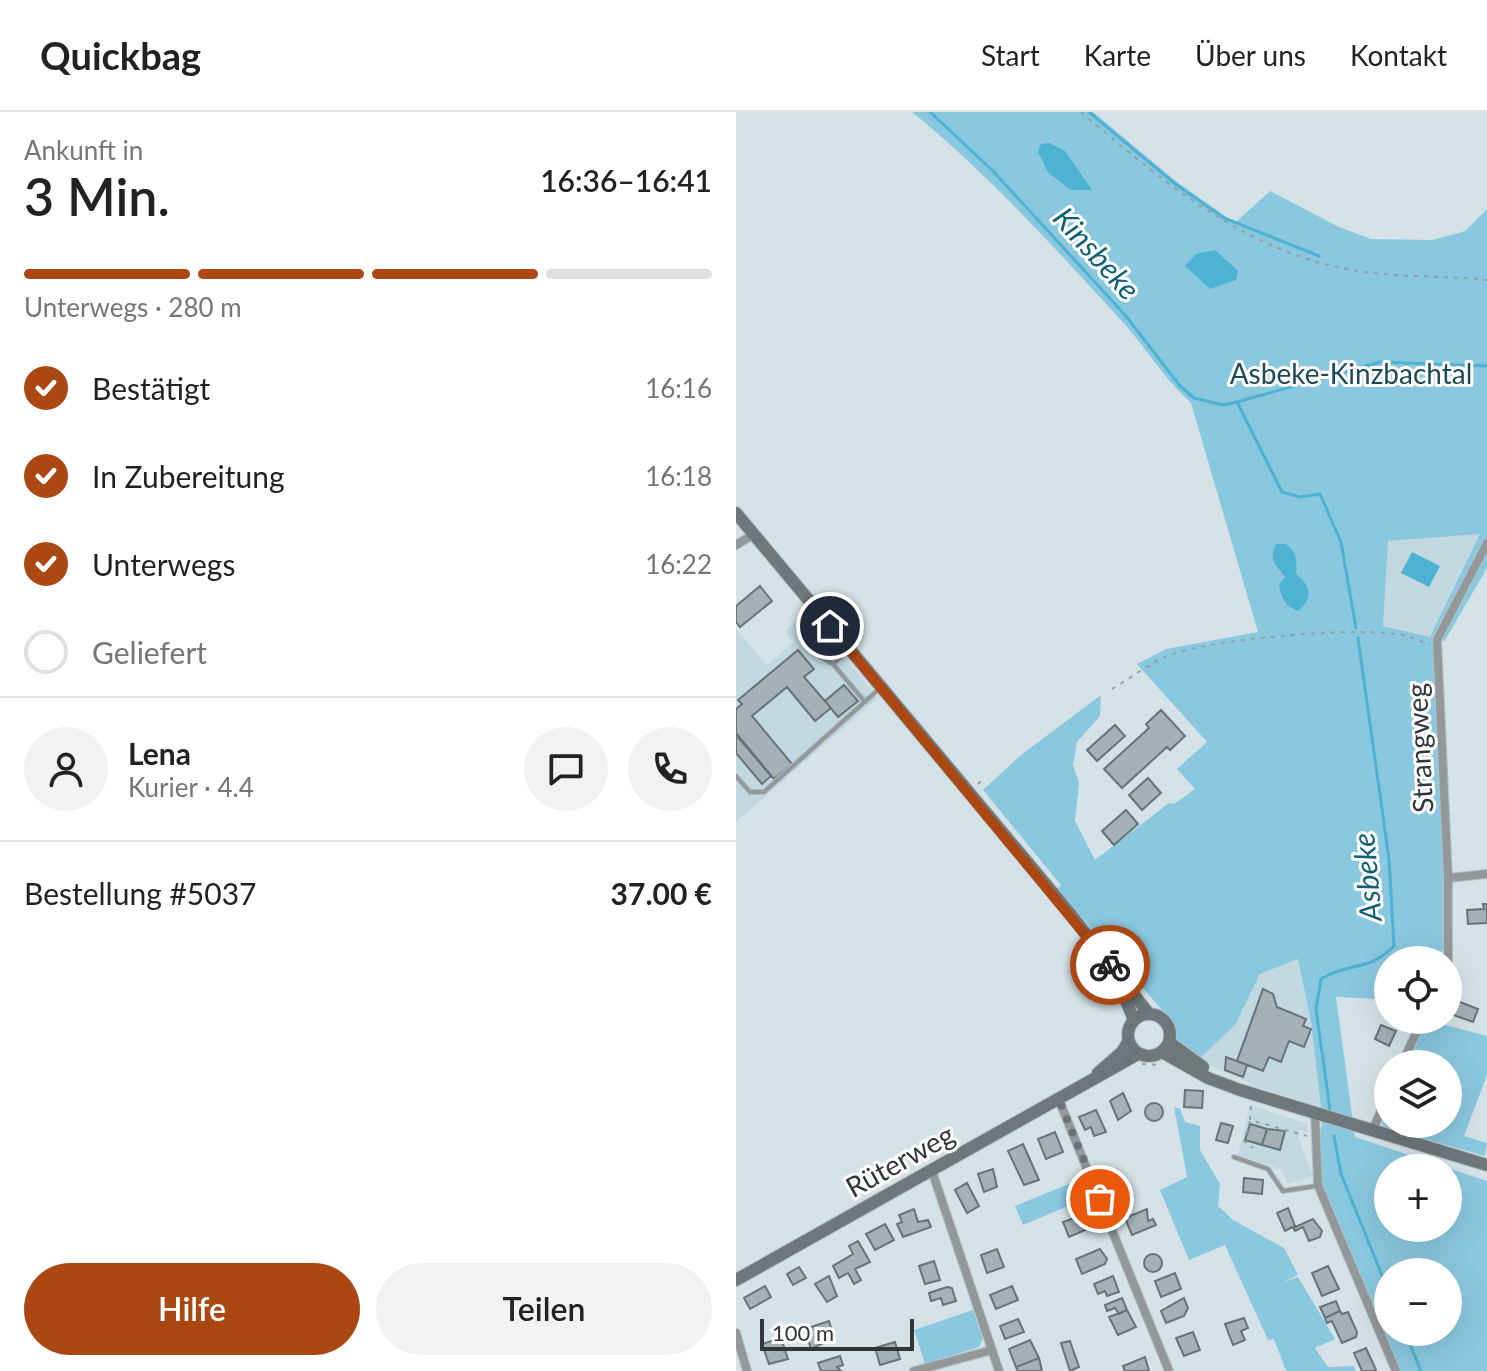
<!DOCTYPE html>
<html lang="de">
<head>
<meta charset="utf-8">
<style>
  body { margin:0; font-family:Lato,sans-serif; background:#f2f2f2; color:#222; height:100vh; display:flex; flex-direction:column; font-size:30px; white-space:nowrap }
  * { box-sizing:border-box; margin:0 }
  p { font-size:26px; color:#767676 }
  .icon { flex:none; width:44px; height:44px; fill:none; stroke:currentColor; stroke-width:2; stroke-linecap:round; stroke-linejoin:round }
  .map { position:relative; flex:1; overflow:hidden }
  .drawer { display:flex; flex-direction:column; background:#fff; width:736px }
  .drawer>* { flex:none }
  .tools { position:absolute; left:638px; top:834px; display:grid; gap:16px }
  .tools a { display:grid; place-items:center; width:88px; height:88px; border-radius:50%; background:#fff; box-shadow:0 8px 32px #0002; font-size:40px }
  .scale { position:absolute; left:24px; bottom:20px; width:154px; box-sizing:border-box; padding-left:8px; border:4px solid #313739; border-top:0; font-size:22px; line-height:28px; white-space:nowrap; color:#313739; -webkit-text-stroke:6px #fff; paint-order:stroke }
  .pin { position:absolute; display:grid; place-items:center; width:68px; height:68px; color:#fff; margin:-34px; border:4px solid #fff; border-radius:50%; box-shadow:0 2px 8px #0007 }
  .courier { position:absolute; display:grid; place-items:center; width:80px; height:80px; margin:-40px; border:6px solid #aa4713; border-radius:50%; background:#fff; color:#222; box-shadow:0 2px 10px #0007 }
  .overview em { font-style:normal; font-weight:600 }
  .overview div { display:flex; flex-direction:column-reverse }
  .overview { display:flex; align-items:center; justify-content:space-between; height:136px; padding:0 24px }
  h1 { font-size:52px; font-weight:600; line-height:60px }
  .bar { display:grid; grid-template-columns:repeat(4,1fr); gap:12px 8px; align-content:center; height:96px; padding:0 24px }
  .bar i { height:10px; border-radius:6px; background:#e0e0e0 }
  .bar .selected { background:#aa4713 }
  .bar p { grid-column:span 4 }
  .line { display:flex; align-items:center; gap:20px; padding:0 24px; border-top:2px solid #e0e0e0 }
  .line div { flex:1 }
  .round { display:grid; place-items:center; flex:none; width:84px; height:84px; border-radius:42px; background:#f2f2f2 }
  ol { padding:0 24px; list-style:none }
  li { display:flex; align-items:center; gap:24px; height:88px }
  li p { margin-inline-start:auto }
  li .icon { padding:8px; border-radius:50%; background:#aa4713; color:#fff; stroke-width:4 }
  li:last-child { color:#767676 }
  li i { width:44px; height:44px; border:4px solid #e0e0e0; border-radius:50% }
  .cta { display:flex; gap:16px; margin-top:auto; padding:16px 24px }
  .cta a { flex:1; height:92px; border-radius:48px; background:#aa4713; color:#fff; font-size:32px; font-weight:600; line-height:92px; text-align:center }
  .cta a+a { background:#f2f2f2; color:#222 }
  header { display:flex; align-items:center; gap:48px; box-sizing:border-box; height:112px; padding:0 40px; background:#fff; border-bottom:2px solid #e0e0e0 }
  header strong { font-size:38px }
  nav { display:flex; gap:44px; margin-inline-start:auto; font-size:28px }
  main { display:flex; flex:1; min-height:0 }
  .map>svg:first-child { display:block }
</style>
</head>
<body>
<header>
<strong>Quickbag</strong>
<nav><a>Start</a><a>Karte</a><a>Über uns</a><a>Kontakt</a></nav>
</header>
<main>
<section class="drawer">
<div class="overview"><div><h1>3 Min.</h1><p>Ankunft in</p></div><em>16:36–16:41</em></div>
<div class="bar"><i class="selected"></i><i class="selected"></i><i class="selected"></i><i></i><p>Unterwegs · 280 m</p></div>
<ol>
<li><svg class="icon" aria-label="check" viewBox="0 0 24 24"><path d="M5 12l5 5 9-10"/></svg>Bestätigt<p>16:16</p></li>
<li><svg class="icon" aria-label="check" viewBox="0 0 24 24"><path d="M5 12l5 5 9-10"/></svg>In Zubereitung<p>16:18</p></li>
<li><svg class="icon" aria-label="check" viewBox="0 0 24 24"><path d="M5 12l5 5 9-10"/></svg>Unterwegs<p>16:22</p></li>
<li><i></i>Geliefert</li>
</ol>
<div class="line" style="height:144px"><a class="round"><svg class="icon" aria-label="person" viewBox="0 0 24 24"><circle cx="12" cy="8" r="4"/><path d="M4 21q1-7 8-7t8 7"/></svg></a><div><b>Lena</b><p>Kurier · 4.4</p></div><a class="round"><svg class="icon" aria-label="chat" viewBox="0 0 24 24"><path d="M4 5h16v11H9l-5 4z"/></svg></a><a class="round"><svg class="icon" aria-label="phone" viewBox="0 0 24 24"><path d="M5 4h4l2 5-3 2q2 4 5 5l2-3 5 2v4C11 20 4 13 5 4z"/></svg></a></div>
<div class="line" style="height:104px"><div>Bestellung #5037</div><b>37.00 €</b></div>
<div class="cta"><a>Hilfe</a><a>Teilen</a></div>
</section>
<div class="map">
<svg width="751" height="1259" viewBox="0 0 751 1259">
  <rect width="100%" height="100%" fill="#d5e3e9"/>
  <path fill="#c2d9e2" d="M745,421L694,525L646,514L652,429Z
    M72,501L142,586L0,710V517L31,553L58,530L49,519Z
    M562,847L575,910L585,995L524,976L462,948L499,913L524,862Z
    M514,993L572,1012V1020L563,1018V1027L577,1065L552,1072L544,1057L502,1043Z"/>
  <path fill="#8ac8df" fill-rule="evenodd" d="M176,0H357L441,70L499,111L534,79L603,115L635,127L696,128L729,119L751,97V456L709,528L703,532L712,834L695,848H652V874L645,887L600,885L619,1025L751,1069V1259H660L577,1055L586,1013L585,995L575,910L562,847L524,862L499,913L462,948L441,930L439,913L321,777L325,773L247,678L285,643L365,583L364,604L341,630L337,653L343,671L339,709L359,748L433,691L438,692L459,677L441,657L471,630L401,552L430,537L522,520L455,291C427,266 409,234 384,207C318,135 252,62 176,0ZM744,422L694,525L647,514L652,429ZM652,1056H712V1116H652ZM652,1160H712V1220H652Z
    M691,908L751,924V963L728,1024L751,1031L749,1044L651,1016L646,1012L652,996V1012H712V952H672Z
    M438,995L444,997L449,1010L464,1014V1038L484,1072L482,1094L497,1108L548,1136L562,1163L547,1170L562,1165L599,1227L579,1236L592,1255L618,1254L620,1259H550L538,1227L532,1228L489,1133L453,1148L424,1078L451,1065Z
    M345,1067L351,1080L335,1088L337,1092L287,1113L279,1094Z
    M237,1198L247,1227L243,1235L189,1252L178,1218Z"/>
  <path fill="#4eb2d3" d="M313,31L329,39L356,78H334L312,60L302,40L305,32Z
    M479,138L502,159L500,168L474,177L449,154L460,142Z
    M540,432H550C561,440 561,449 560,462C575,474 578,486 562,499C549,494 546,487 543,473L549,465C540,453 532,448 540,432Z
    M676,440L704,454L693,475L665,461Z"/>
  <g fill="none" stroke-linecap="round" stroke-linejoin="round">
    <path stroke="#4eb2d3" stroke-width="3" d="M194,0L256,58L390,204L444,274L458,286L487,293L501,290L644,250L751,254
      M353,0L438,71L488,106L583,144
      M501,290L546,380L564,385L584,382L605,430L620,516
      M594,998L580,897L585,867C615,849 631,861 658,834L653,747L622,526
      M598,1024L605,1062L652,1178
      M669,1220L685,1259"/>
  </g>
  <path fill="#a4b2b7" stroke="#677378" stroke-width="2" d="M24,474L36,489L4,515L0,510V494Z
    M62,538L78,557L68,565L95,596L79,609L51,575L16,604L56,652L38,667L0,621V597L6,592L2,588Z
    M108,573L122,589L102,605L89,589Z
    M425,598L449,624L434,638L431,635L386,676L368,657L413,616L410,612Z
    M379,613L389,624L361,649L351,638Z
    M0,623L35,664L26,672L0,641Z
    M412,666L425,681L406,698L393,683Z
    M390,698L402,712L378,733L366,719Z
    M747,792H751V811L732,812L731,798L748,797Z
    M527,877L537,882L541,895L570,907L567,914L575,917L568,935L553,929L545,950L533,945L527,959L501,949Z
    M714,886L742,897L737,910L712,901Z
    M645,913L660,919L653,934L639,927Z
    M490,945L511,953L507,965L489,958Z
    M449,978L467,979L466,996L448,995Z
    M387,981L395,999L382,1008L374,989Z
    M409 1000a9 9 0 1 1 18 0a9 9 0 1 1-18 0Z
    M360,998L370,1020L358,1024L355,1015L349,1018L343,1005Z
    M485,1011L497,1014L492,1031L480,1028Z
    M514,1012L531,1017L526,1033L509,1028Z
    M531,1017L549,1019L544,1038L526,1033Z
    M319,1020L327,1040L310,1047L302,1027Z
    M287,1032L303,1068L288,1073L272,1039Z
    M257,1057L261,1075L248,1080L242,1062Z
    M385,1062L397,1084L387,1089L383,1080L376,1083L373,1080L369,1069Z
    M508,1066L527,1068L526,1082L507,1080Z
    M231,1071L243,1094L231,1101L219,1078Z
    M552,1096L559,1114L549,1119L541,1101Z
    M178,1097L182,1110L192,1108L195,1115L167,1125L161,1112L166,1110L163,1103Z
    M411,1097L412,1109L417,1107L420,1113L396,1123L389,1106Z
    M347,1103L354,1116L333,1125L327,1110Z
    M577,1107L586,1119L584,1125L573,1129L567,1115L559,1119L557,1116Z
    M149,1112L158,1128L139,1138L130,1122Z
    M122,1129L134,1150L119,1157L125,1168L118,1172L112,1161L103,1166L97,1154L117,1142L113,1134Z
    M261,1137L268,1155L251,1161L245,1143Z
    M364,1137L371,1147L369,1152L346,1162L340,1147Z
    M408 1151a9 9 0 1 1 18 0a9 9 0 1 1-18 0Z
    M198,1149L204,1168L189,1172L183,1154Z
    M592,1154L603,1177L586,1184L576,1161Z
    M63,1155L70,1166L57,1173L51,1162Z
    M439,1161L445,1177L425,1185L419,1169Z
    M93,1164L101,1184L91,1190L79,1172Z
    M377,1164L383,1180L371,1184L369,1179L362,1182L358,1172Z
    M29,1174L35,1185L14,1197L8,1186Z
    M276,1174L282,1188L260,1197L254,1183Z
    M211,1175L216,1176L220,1189L207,1193L205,1186L195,1189L193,1181Z
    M386,1186L391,1198L383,1202L379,1196L371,1199L369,1193Z
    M448,1186L452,1196L448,1204L430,1211L425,1199Z
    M600,1189L604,1199L589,1206L584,1195Z
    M391,1198L400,1215L382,1223L373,1205Z
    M604,1199L606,1202L612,1200L621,1220L620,1225L606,1231L596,1209L591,1211L589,1206Z
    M508,1206L512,1216L505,1219L509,1228L497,1233L489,1212Z
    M282,1207L288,1220L269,1227L264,1214Z
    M93,1209L98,1226L75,1237L69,1217Z
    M457,1220L464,1238L448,1244L440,1226Z
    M45,1226L52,1247L33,1252L26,1232Z
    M294,1228L303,1246L280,1255L273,1237Z
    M334,1229L343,1255L334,1259L325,1231Z
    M159,1230L164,1247L144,1253L139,1236Z
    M630,1236L640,1258L639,1259H626L618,1241Z
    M104,1244L107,1253L101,1255L105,1259H85L82,1251Z
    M409,1245L413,1259H389L387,1254Z
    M303,1246L306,1259H282L280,1255Z"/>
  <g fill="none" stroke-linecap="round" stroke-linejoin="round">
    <defs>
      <path id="lane" d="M63,518L85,545L97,552
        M112,538L97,552L129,590
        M0,664L14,680H28L143,577
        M498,1045L532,1057L547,1079L580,1074"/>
      <path id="street" d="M0,433L18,422
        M712,766L751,762
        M712,850V766L701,528L751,431
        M666,952L686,908
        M323,988L433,1259
        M579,1001L582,1073L660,1259
        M636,1019L652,984
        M196,1059L263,1259
        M0,1221L11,1259
        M178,1259L256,1238"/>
      <path id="secondary" d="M0,401L332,799L413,902
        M384,874L398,908
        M392 923a21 21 0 1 1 42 0a21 21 0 1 1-42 0Z
        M433,930L467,955
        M426,940L472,966L504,978L751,1053
        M362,961L386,940L392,930
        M0,1168L402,942"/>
    </defs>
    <use href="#lane" stroke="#b4c1c6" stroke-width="6"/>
    <use href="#street" stroke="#b4c1c6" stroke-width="10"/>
    <use href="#secondary" stroke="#b4c1c6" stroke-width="14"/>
    <path stroke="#95a0a5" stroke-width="2" stroke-dasharray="4 6" stroke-linecap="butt" d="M345,0C425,68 509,140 617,158C660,166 707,163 751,168
      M376,577C393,567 411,553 429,545C467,527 629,513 671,524C678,526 686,530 694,533
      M242,672L248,666
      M406,952L423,953
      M515,994L514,1008L571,1024
      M514,1009L508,1029L517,1036"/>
    <use href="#lane" stroke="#93999b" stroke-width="4"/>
    <use href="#street" stroke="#93999b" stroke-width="8"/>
    <use href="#secondary" stroke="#6e777a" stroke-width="12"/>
  </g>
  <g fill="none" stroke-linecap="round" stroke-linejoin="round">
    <path stroke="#6a7377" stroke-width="8" stroke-dasharray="0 14.4" d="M364,1087L323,988L402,942L392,930L393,914L405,903L413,902L374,853"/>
    <path stroke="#aa4713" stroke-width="10" d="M94,514L374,853"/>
  </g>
  <g text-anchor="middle" stroke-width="6" stroke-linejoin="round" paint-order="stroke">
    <g font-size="28" fill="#1e4958" stroke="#fff">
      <text x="615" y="272">Asbeke-Kinzbachtal</text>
    </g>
    <g font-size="28" fill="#313739" stroke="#fff">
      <text transform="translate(684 636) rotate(-93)" y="10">Strangweg</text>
      <text transform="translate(164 1049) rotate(-29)" y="10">Rüterweg</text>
    </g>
    <g font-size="30" font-style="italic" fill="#106178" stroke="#fff">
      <text transform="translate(360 142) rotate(48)" y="10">Kinsbeke</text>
      <text transform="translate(632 765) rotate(-95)" y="10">Asbeke</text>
    </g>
  </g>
</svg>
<div class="tools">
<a><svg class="icon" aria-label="locate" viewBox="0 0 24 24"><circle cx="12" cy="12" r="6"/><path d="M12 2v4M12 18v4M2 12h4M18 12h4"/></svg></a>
<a><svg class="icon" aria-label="layers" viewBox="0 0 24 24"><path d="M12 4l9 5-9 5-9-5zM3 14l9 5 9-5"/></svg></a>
<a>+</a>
<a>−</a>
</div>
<div class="scale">100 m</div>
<div class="pin" style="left:364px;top:1087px;background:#ea580c"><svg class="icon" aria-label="bag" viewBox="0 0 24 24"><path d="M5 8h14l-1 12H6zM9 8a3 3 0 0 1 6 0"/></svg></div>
<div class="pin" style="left:94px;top:514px;background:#1f2937"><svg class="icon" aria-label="home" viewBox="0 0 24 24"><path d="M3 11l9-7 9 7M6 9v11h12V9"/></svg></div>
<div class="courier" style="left:374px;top:853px"><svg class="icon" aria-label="bike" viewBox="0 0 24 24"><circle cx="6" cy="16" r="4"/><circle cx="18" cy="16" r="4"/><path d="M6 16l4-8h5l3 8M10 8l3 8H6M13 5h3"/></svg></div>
</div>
</main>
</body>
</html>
